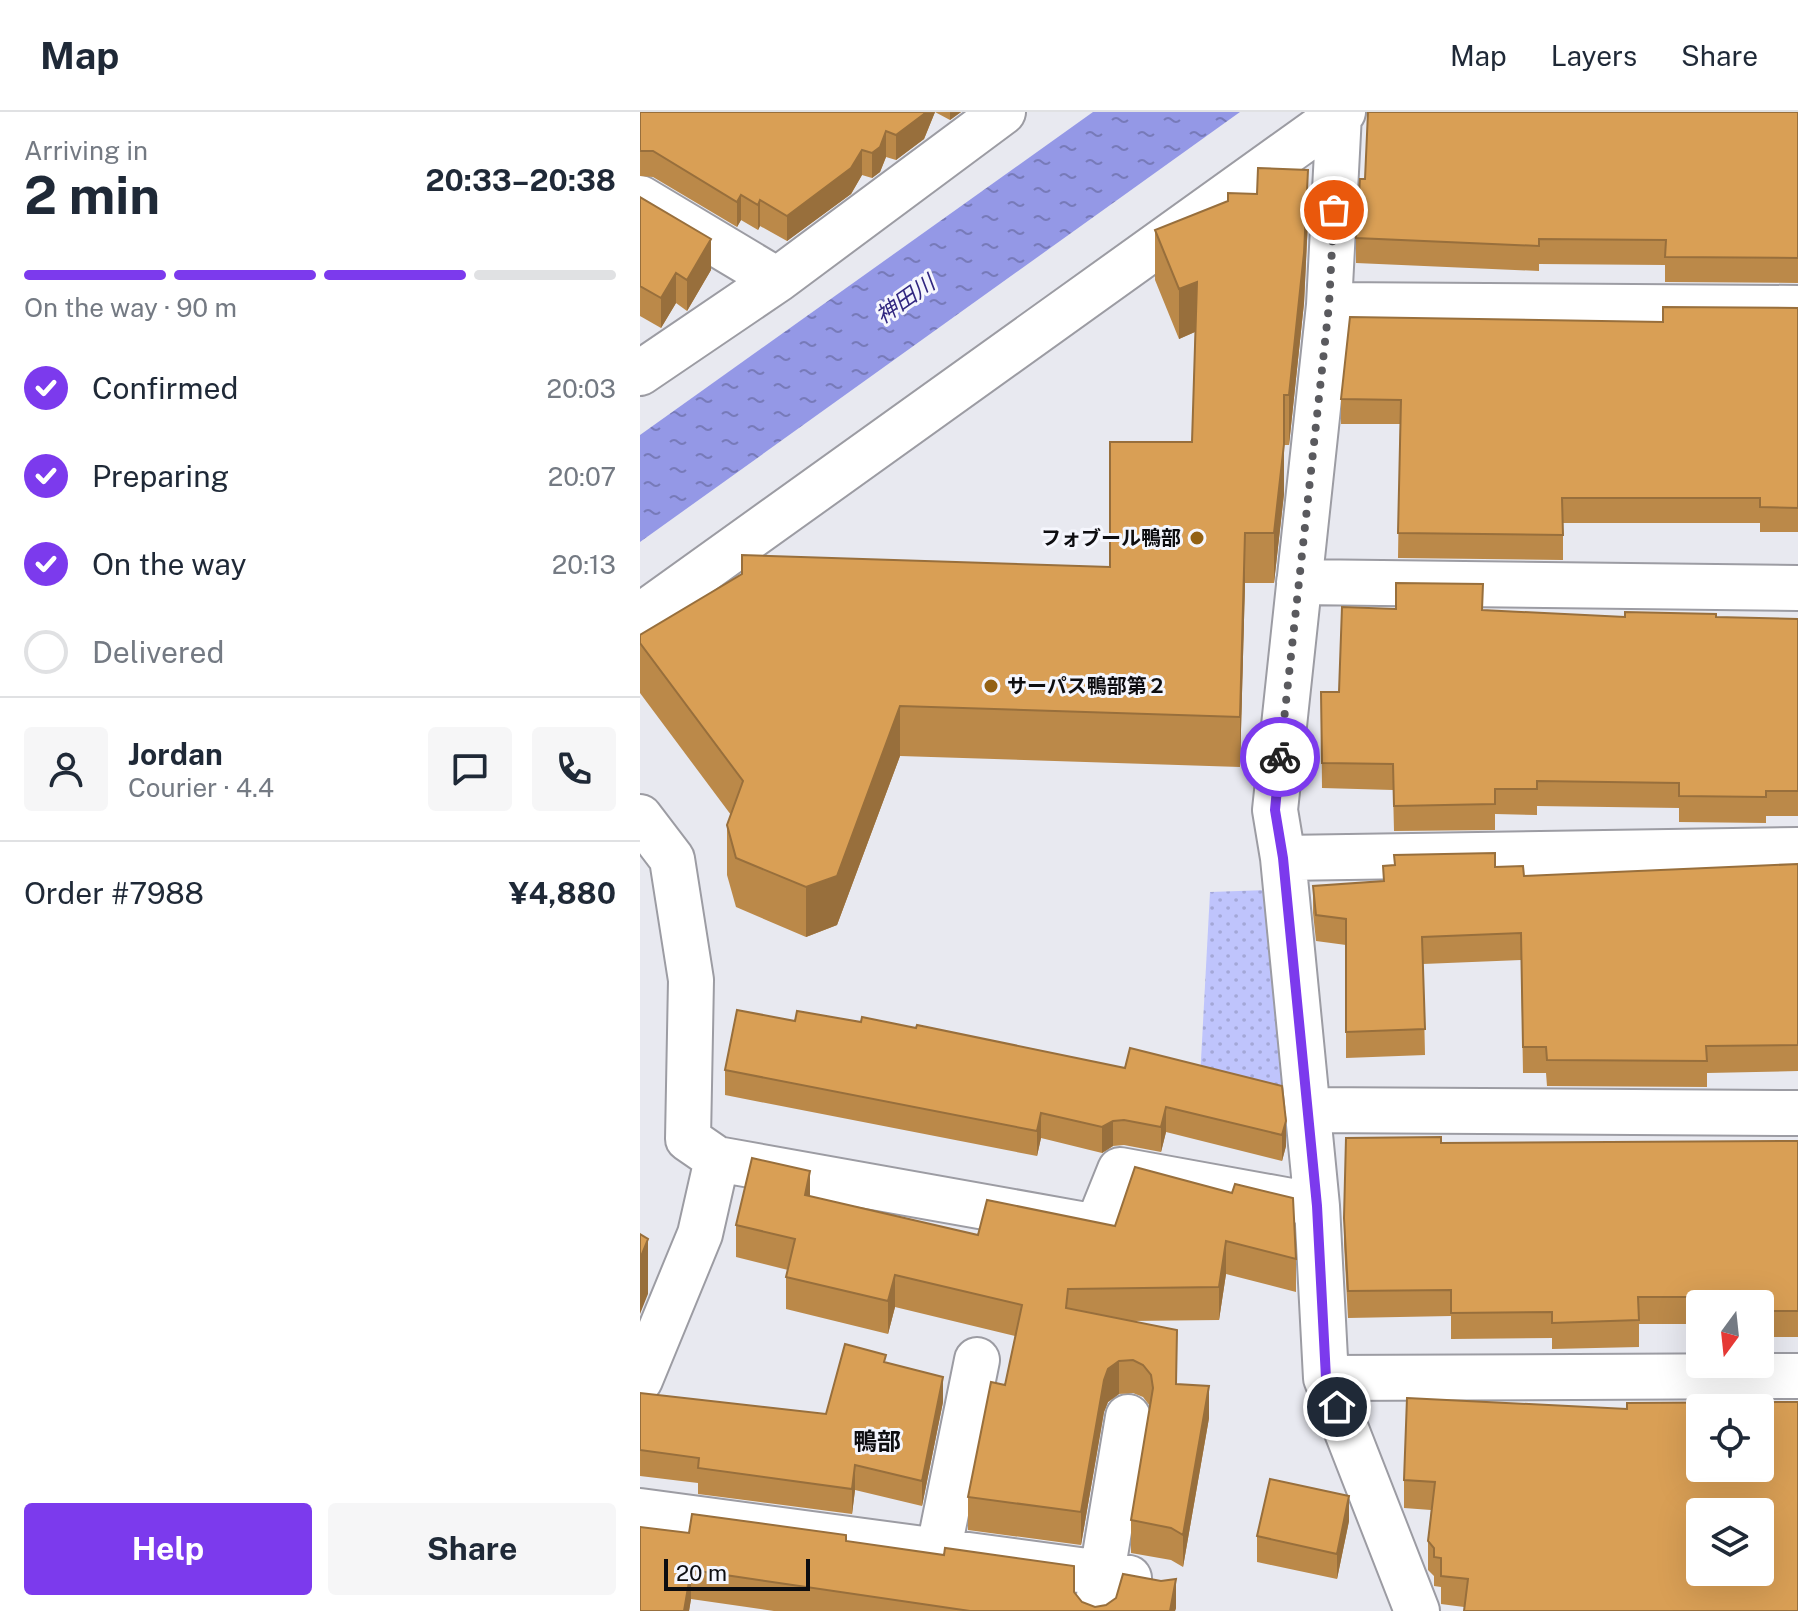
<!DOCTYPE html>
<html lang="en">
<head>
<meta charset="utf-8">
<style>
  body { margin:0; font-family:"Public Sans","Noto Sans JP",sans-serif; background:#f6f6f7; color:#1f2937; height:100vh; display:flex; flex-direction:column; font-size:30px; white-space:nowrap }
  * { box-sizing:border-box; margin:0 }
  p { font-size:26px; color:#747a83 }
  .icon { flex:none; width:44px; height:44px; fill:none; stroke:currentColor; stroke-width:2; stroke-linecap:round; stroke-linejoin:round }
  .map { position:relative; flex:1; overflow:hidden }
  .sheet { display:flex; flex-direction:column; background:#fff; width:640px }
  .sheet>* { flex:none }
  .needle { width:52px; rotate:195deg }
  .controls { position:absolute; left:1046px; top:1178px; display:grid; gap:16px }
  .controls a { display:grid; place-items:center; width:88px; height:88px; border-radius:8px; background:#fff; box-shadow:0 8px 32px #0002; font-size:40px }
  .scale { position:absolute; left:24px; bottom:20px; width:146px; box-sizing:border-box; padding-left:8px; border:4px solid #0d0d10; border-top:0; font-size:22px; line-height:28px; white-space:nowrap; color:#0d0d10; -webkit-text-stroke:6px #f5f6fd; paint-order:stroke }
  .pin { position:absolute; display:grid; place-items:center; width:68px; height:68px; color:#fff; margin:-34px; border:4px solid #fff; border-radius:50%; box-shadow:0 2px 8px #0007 }
  .courier { position:absolute; display:grid; place-items:center; width:80px; height:80px; margin:-40px; border:6px solid #7c3aed; border-radius:50%; background:#fff; color:#222; box-shadow:0 2px 10px #0007 }
  .head em { font-style:normal; font-weight:700 }
  .head div { display:flex; flex-direction:column-reverse }
  .head { display:flex; align-items:center; justify-content:space-between; height:136px; padding:0 24px }
  h1 { font-size:52px; font-weight:700; line-height:60px }
  .bar { display:grid; grid-template-columns:repeat(4,1fr); gap:12px 8px; align-content:center; height:96px; padding:0 24px }
  .bar i { height:10px; border-radius:6px; background:#e0e1e3 }
  .bar .selected { background:#7c3aed }
  .bar p { grid-column:span 4 }
  .line { display:flex; align-items:center; gap:20px; padding:0 24px; border-top:2px solid #e0e1e3 }
  .line div { flex:1 }
  .round { display:grid; place-items:center; flex:none; width:84px; height:84px; border-radius:8px; background:#f6f6f7 }
  ol { padding:0 24px; list-style:none }
  li { display:flex; align-items:center; gap:24px; height:88px }
  li p { margin-inline-start:auto }
  li .icon { padding:8px; border-radius:50%; background:#7c3aed; color:#fff; stroke-width:4 }
  li:last-child { color:#747a83 }
  li i { width:44px; height:44px; border:4px solid #e0e1e3; border-radius:50% }
  .primary-button { display:flex; gap:16px; margin-top:auto; padding:16px 24px }
  .primary-button a { flex:1; height:92px; border-radius:8px; background:#7c3aed; color:#fff; font-size:32px; font-weight:700; line-height:92px; text-align:center }
  .primary-button a+a { background:#f6f6f7; color:#1f2937 }
  header { display:flex; align-items:center; gap:48px; box-sizing:border-box; height:112px; padding:0 40px; background:#fff; border-bottom:2px solid #e0e1e3 }
  header strong { font-size:38px }
  nav { display:flex; gap:44px; margin-inline-start:auto; font-size:28px }
  main { display:flex; flex:1; min-height:0 }
  .map>svg:first-child { display:block }
</style>
</head>
<body>
<header>
<strong>Map</strong>
<nav><a>Map</a><a>Layers</a><a>Share</a></nav>
</header>
<main>
<section class="sheet">
<div class="head"><div><h1>2 min</h1><p>Arriving in</p></div><em>20:33–20:38</em></div>
<div class="bar"><i class="selected"></i><i class="selected"></i><i class="selected"></i><i></i><p>On the way · 90 m</p></div>
<ol>
<li><svg class="icon" aria-label="check" viewBox="0 0 24 24"><path d="M5 12l5 5 9-10"/></svg>Confirmed<p>20:03</p></li>
<li><svg class="icon" aria-label="check" viewBox="0 0 24 24"><path d="M5 12l5 5 9-10"/></svg>Preparing<p>20:07</p></li>
<li><svg class="icon" aria-label="check" viewBox="0 0 24 24"><path d="M5 12l5 5 9-10"/></svg>On the way<p>20:13</p></li>
<li><i></i>Delivered</li>
</ol>
<div class="line" style="height:144px"><a class="round"><svg class="icon" aria-label="person" viewBox="0 0 24 24"><circle cx="12" cy="8" r="4"/><path d="M4 21q1-7 8-7t8 7"/></svg></a><div><b>Jordan</b><p>Courier · 4.4</p></div><a class="round"><svg class="icon" aria-label="chat" viewBox="0 0 24 24"><path d="M4 5h16v11H9l-5 4z"/></svg></a><a class="round"><svg class="icon" aria-label="phone" viewBox="0 0 24 24"><path d="M5 4h4l2 5-3 2q2 4 5 5l2-3 5 2v4C11 20 4 13 5 4z"/></svg></a></div>
<div class="line" style="height:104px"><div>Order #7988</div><b>¥4,880</b></div>
<div class="primary-button"><a>Help</a><a>Share</a></div>
</section>
<div class="map">
<svg width="1158" height="1499" viewBox="0 0 1158 1499">
  <defs>
    <pattern id="green-dots" width="8" height="8" patternUnits="userSpaceOnUse" patternTransform="scale(2)"><rect width="8" height="8" fill="#bfc4fc"/><path d="M2 2h.1M6 6h.1" fill="none" stroke="#a3a7d7" stroke-width="1.8" stroke-linecap="round"/></pattern>
    <pattern id="water-ripples" width="26" height="14" patternUnits="userSpaceOnUse" patternTransform="scale(2)"><rect width="26" height="14" fill="#9498e6"/><path d="M2 4q2-2 4 0t4 0M15 11q2-2 4 0t4 0" fill="none" stroke="#777ab9"/></pattern>
  </defs>
  <rect width="100%" height="100%" fill="#e8e9f0"/>
  <path fill="url(#green-dots)" d="M628,778L647,974L560,967L570,780Z"/>
  <path fill="url(#water-ripples)" d="M453,0H600L0,430V323Z"/>
  <g fill="none" stroke-linecap="round" stroke-linejoin="round">
    <defs>
      <path id="minor" d="M699,2L689,193L635,698L643,746L677,1094L686,1266L777,1499
        M0,86L137,168
        M689,193L1158,196
        M0,261L137,168L363,0
        M659,470L1158,476
        M0,504L703,0
        M0,705L32,747L51,868L48,1027L77,1047L457,1115L480,1058L651,1089
        M643,746L1158,738
        M667,998L1158,1001
        M686,1266L1158,1264
        M0,1268L60,1122L77,1047
        M488,1305L462,1461L489,1466
        M0,1399L462,1461L457,1499
        M299,1436L337,1248"/>
    </defs>
    <use href="#minor" stroke="#9c9ca3" stroke-width="48"/>
    <use href="#minor" stroke="#fff" stroke-width="44"/>
  </g>
  <path fill="#bb8949" d="M0,0H321L310,8L295,0L284,27L256,48L246,45L240,60L232,66L222,63L211,82L147,129L120,114L118,118L101,108L97,115L13,65L0,64Z
    M1158,0V171L1025,170V153L899,152V159L716,151V126L725,67Z
    M0,85L71,158L47,199L36,191L21,216L0,204Z
    M668,108L664,191L649,333H644V382L634,471H605L600,655L260,644L197,813L166,825L96,795L87,763V713L91,703L0,581V523L470,455L552,330L555,220L539,227L515,168V118Z
    M1158,196V420H1120V411H923V448L758,446L760,312H701V287L1023,210Z
    M756,497L843,498L985,505H1076L1158,507V704H1126V711L1039,710V696L897,694V703L855,702V718L754,719L753,678L682,676L681,580H699Z
    M1158,752V959L1067,961V975L907,974L906,961H883L881,848L783,852L785,943L706,946V833L676,829L673,801V774L743,769V754L855,755L884,764Z
    M155,909L221,910L276,916L485,956L642,974L646,1034L642,1049L526,1020L521,1040L484,1033L473,1034L462,1041L401,1026L397,1044L85,983V958Z
    M1158,1029V1225H1120V1192H1060V1212H999V1235L912,1237V1226L811,1227V1204L708,1206L704,1132V1106L801,1031Z
    M495,1055L656,1147V1180L586,1162L579,1208L490,1209L536,1272L569,1306L543,1455L531,1448L491,1441V1408L510,1294L503,1285L493,1281L479,1282L468,1290L464,1300L441,1433L328,1418V1385L365,1273L375,1224L255,1195L248,1222L146,1197V1165L148,1158L96,1145V1113L170,1085L338,1123L475,1114Z
    M246,1251L303,1290L282,1394L215,1378L212,1402L58,1382V1371L0,1364V1281L186,1302Z
    M1158,1290L824,1495L801,1492V1475L794,1474V1464L788,1458V1429L791,1398L764,1396V1368L987,1297Z
    M709,1409L697,1467L617,1450V1424Z
    M49,1421L206,1429L434,1480L442,1490L455,1495L536,1496L535,1499H134L51,1487L49,1499H0Z"/>
  <path fill="#986f3c" d="M285,0H295L284,27L256,48V23Z
    M310,0H321L310,8Z
    M246,19V45L240,60L232,66V41Z
    M222,38V63L211,82L147,129V104Z
    M668,58V108L664,191L649,333V283Z
    M101,83V108L97,115V90Z
    M120,88V114L118,118V93Z
    M71,127V158L47,199V168Z
    M36,161V191L21,216V186Z
    M557,170V219L539,227V177Z
    M644,332V382L634,471V421Z
    M605,421V471L600,655V605Z
    M260,594V644L197,813L166,825V775Z
    M526,995V1020L521,1040V1015Z
    M401,1001V1026L397,1044V1019Z
    M473,1009V1034L462,1041V1015Z
    M646,1009V1034L642,1049V1023Z
    M170,1059V1092L165,1083Z
    M8,1127V1182L0,1202V1147Z
    M586,1129V1162L579,1208V1175Z
    M255,1163V1195L248,1222V1189Z
    M479,1249V1282L468,1290L464,1300L441,1433V1400L464,1268L468,1257Z
    M303,1265V1290L282,1394V1369Z
    M569,1274V1306L543,1455V1423Z
    M215,1353V1378L212,1402V1377Z
    M709,1384V1409L697,1467V1442Z
    M51,1458V1487L49,1499H44Z
    M536,1467V1496L535,1499H530Z"/>
  <path fill="#d99f55" stroke="#986f3c" stroke-width="2" fill-rule="evenodd" d="M0,0H285L284,2L256,23L246,19L240,35L232,41L222,38L211,56L147,104L120,88L118,93L101,83L97,90L13,39H0Z
    M728,0H1158V146L1025,145L1026,128L899,127V134L716,126L720,67H725Z
    M618,56L668,58L664,141L649,283H644V332L634,421H605L600,605L260,594L197,764L166,775L96,746L87,713L103,669L0,531V523L102,462V443L470,455V330H552L557,170L539,177L515,118L588,89V81L617,82Z
    M0,85L71,127L47,168L36,161L21,186L0,174Z
    M1023,195L1158,196V396L1120,395V386H922L923,423L758,421L761,288L701,287L710,205L1023,210Z
    M756,471L843,472L842,498L985,505V500L1076,502V505L1158,507V679H1126V685L1039,684V671L897,669V677H855V692L754,694L753,652L682,651L681,580H699L702,495L756,497Z
    M855,741V755L883,754L884,764L1158,752V933L1066,934L1067,949L907,948L906,935H883L881,821L782,825L785,917L706,920V807L676,803L673,774L744,769L743,754L755,753L754,743Z
    M97,898L155,909L157,899L221,910L222,905L276,916L277,913L485,956L490,936L642,974L646,1009L642,1023L526,995L521,1015L484,1008L473,1009L462,1015L401,1001L397,1019L85,958Z
    M801,1025V1031L1158,1029V1199H1120V1192H1087V1185H998L999,1208L912,1211V1200L811,1201V1178L708,1179L704,1106L706,1026Z
    M112,1046L170,1059L165,1083L338,1123L347,1088L475,1114L495,1055L592,1081L595,1072L653,1086L656,1147L586,1129L579,1175L428,1177L426,1196L537,1218L536,1272L569,1274L543,1423L531,1416L491,1408L513,1276L511,1263L503,1253L493,1248L479,1249L468,1257L464,1268L441,1400L328,1385L351,1270L365,1273L382,1193L255,1163L248,1189L146,1165L155,1127L96,1113Z
    M0,1122L8,1127L0,1147Z
    M205,1232L246,1243L244,1250L303,1265L282,1369L215,1353L212,1377L58,1356L59,1346L0,1338V1281L186,1302Z
    M767,1286L987,1297V1291L1158,1290V1499H824L828,1467L801,1464V1446L794,1445V1436L788,1429L795,1370L764,1368ZM1060,1296H1120V1356H1060ZM1060,1400H1120V1460H1060Z
    M630,1367L709,1384L697,1442L617,1424Z
    M52,1402L206,1423V1429L304,1443L305,1436L434,1454V1480L442,1490L455,1495L466,1493L476,1486L483,1462L521,1469L536,1467L530,1499H330L51,1458L44,1499H0V1415L49,1421Z"/>
  <g fill="none" stroke-linecap="round" stroke-linejoin="round">
    <path stroke="#5a5a5e" stroke-width="8" stroke-dasharray="0 14.4" d="M640,645L689,193L694,98"/>
    <path stroke="#7c3aed" stroke-width="10" d="M640,645L635,698L643,746L677,1094L686,1266L697,1295"/>
  </g>
  <g fill="#936113" stroke="#f5f6fd" stroke-width="3">
    <circle cx="557" cy="426" r="8"/>
    <circle cx="351" cy="574" r="8"/>
  </g>
  <g text-anchor="middle" stroke-width="6" stroke-linejoin="round" paint-order="stroke">
    <g font-size="20" font-weight="bold" fill="#0d0d10" stroke="#f5f6fd" text-anchor="end">
      <text x="541" y="433">フォブール鴨部</text>
      <text x="367" y="581" text-anchor="start">サーパス鴨部第２</text>
    </g>
    <g font-size="22" font-style="italic" fill="#312780" stroke="#f5f6fd">
      <text transform="translate(265 187) rotate(-35)" y="8">神田川</text>
    </g>
    <g font-size="24" font-weight="bold" fill="#0d0d10" stroke="#f5f6fd">
      <text x="237" y="1338">鴨部</text>
    </g>
  </g>
</svg>
<div class="controls">
<a><svg class="needle" viewBox="-14 -14 28 28"><path d="M0-13l5 13h-10z" fill="#e53935"/><path d="M0 13l5-13h-10z" fill="#747a83"/></svg></a>
<a><svg class="icon" aria-label="locate" viewBox="0 0 24 24"><circle cx="12" cy="12" r="6"/><path d="M12 2v4M12 18v4M2 12h4M18 12h4"/></svg></a>
<a><svg class="icon" aria-label="layers" viewBox="0 0 24 24"><path d="M12 4l9 5-9 5-9-5zM3 14l9 5 9-5"/></svg></a>
</div>
<div class="scale">20 m</div>
<div class="pin" style="left:694px;top:98px;background:#ea580c"><svg class="icon" aria-label="bag" viewBox="0 0 24 24"><path d="M5 8h14l-1 12H6zM9 8a3 3 0 0 1 6 0"/></svg></div>
<div class="pin" style="left:697px;top:1295px;background:#1f2937"><svg class="icon" aria-label="home" viewBox="0 0 24 24"><path d="M3 11l9-7 9 7M6 9v11h12V9"/></svg></div>
<div class="courier" style="left:640px;top:645px"><svg class="icon" aria-label="bike" viewBox="0 0 24 24"><circle cx="6" cy="16" r="4"/><circle cx="18" cy="16" r="4"/><path d="M6 16l4-8h5l3 8M10 8l3 8H6M13 5h3"/></svg></div>
</div>
</main>
</body>
</html>
